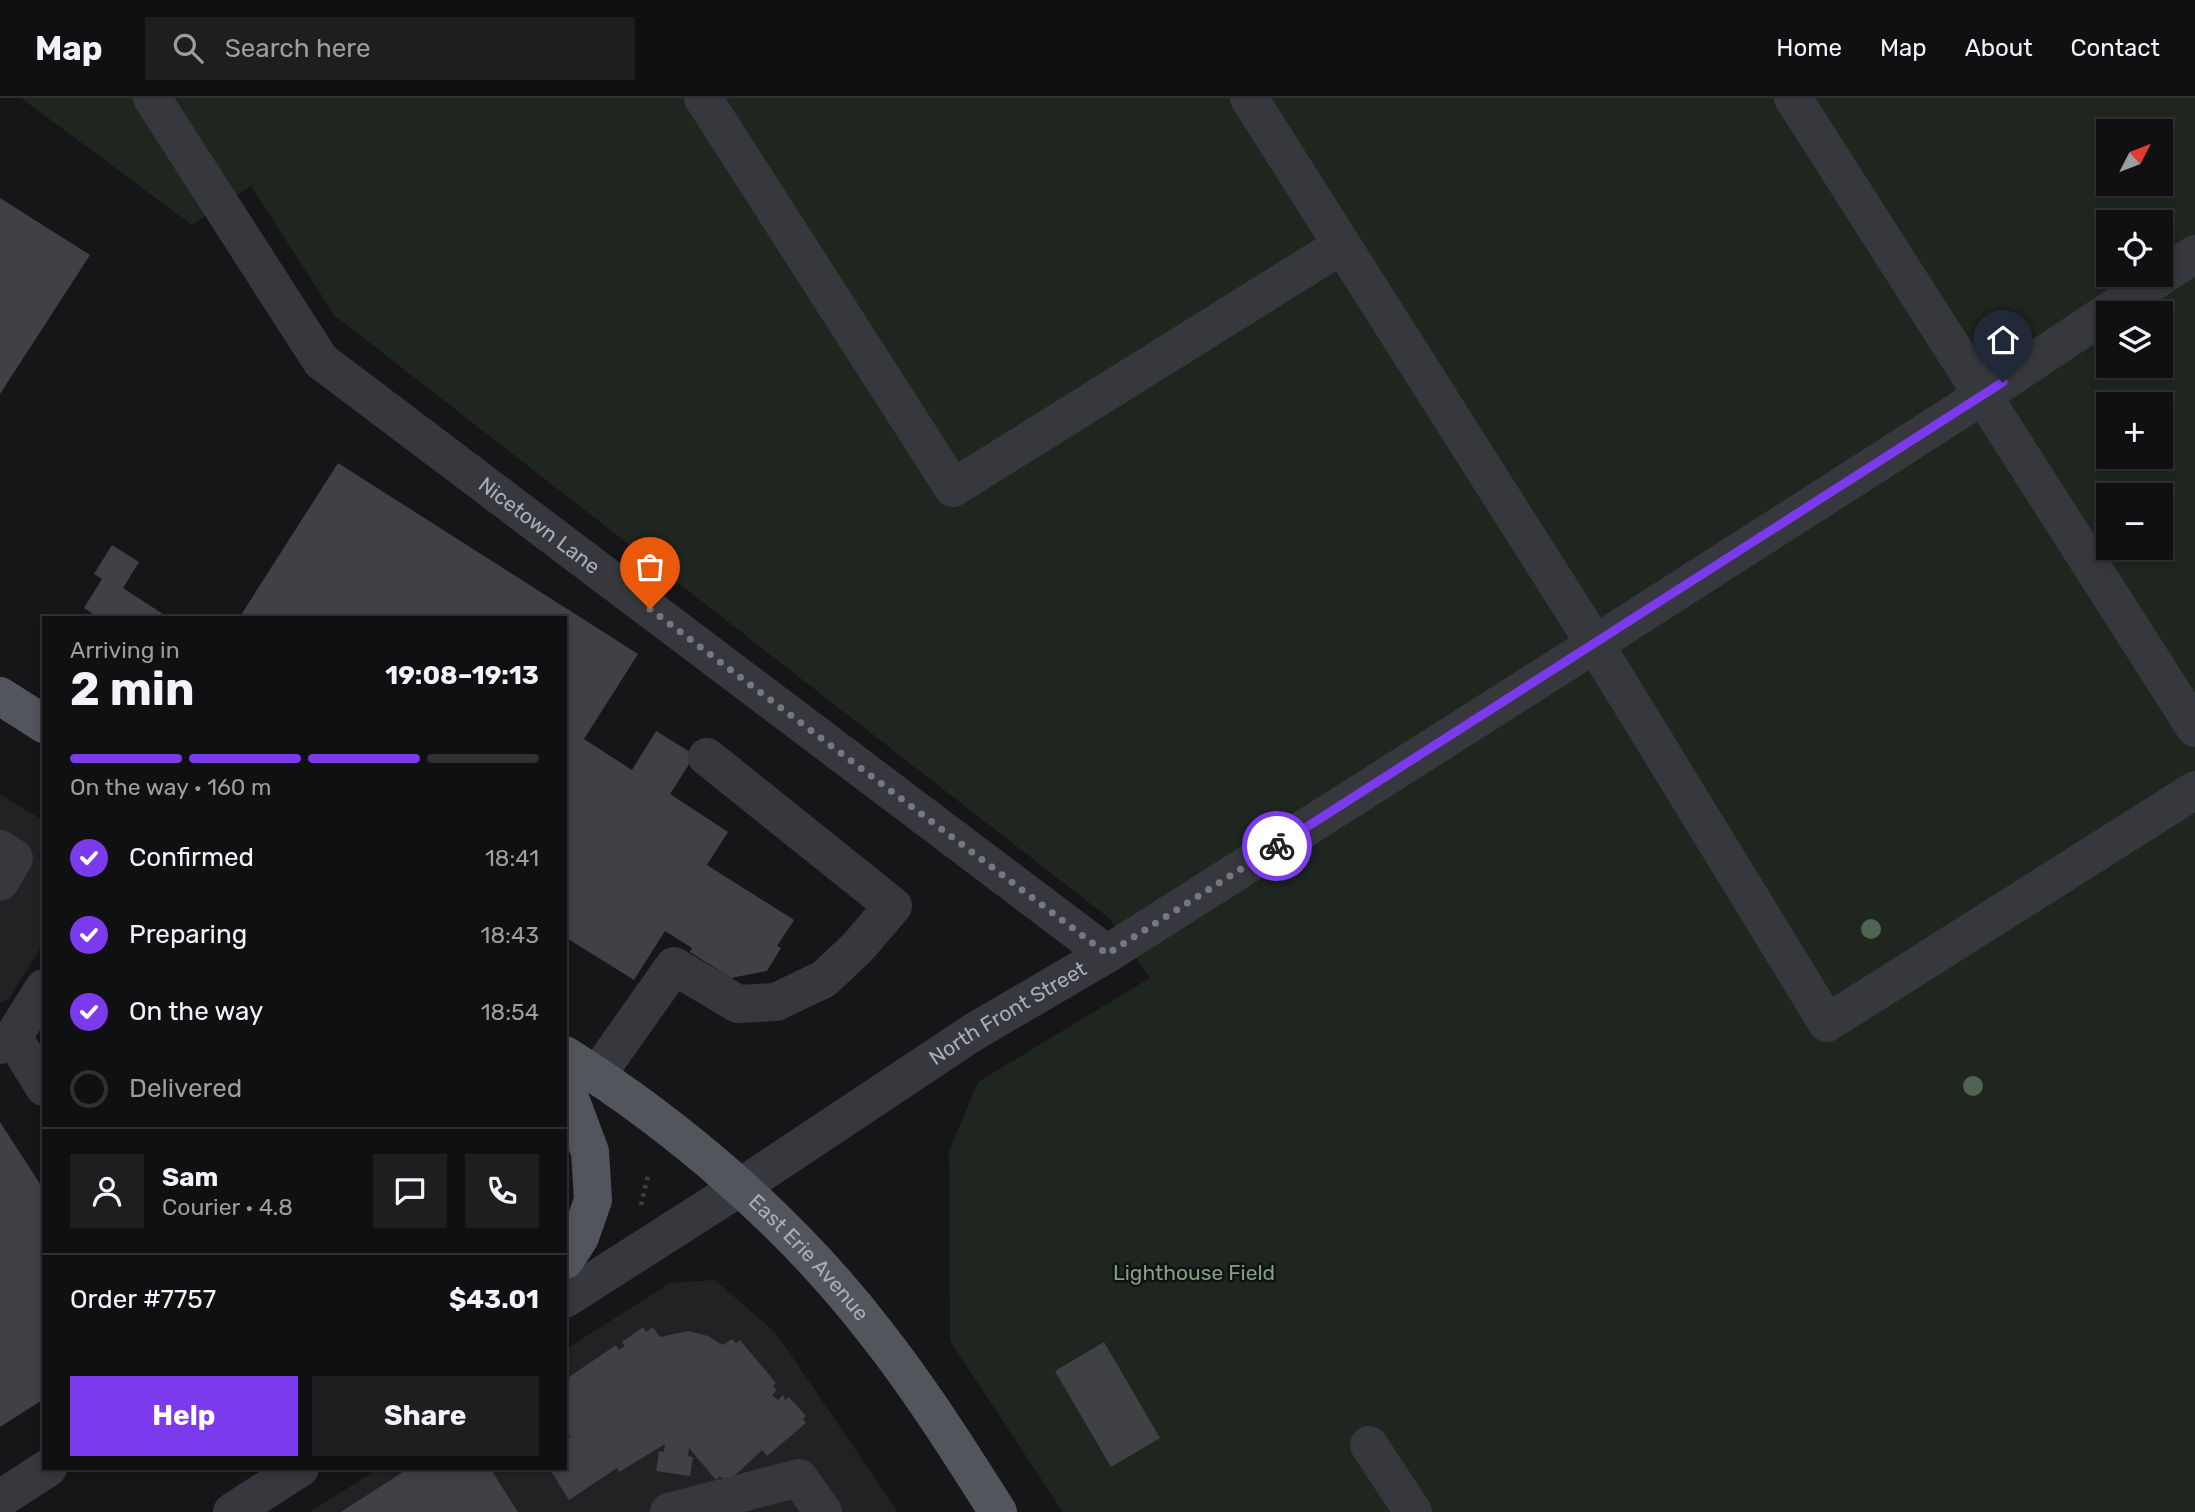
<!DOCTYPE html>
<html lang="en">
<head>
<meta charset="utf-8">
<style>
  body { margin:0; font-family:Rubik,sans-serif; background:#1e1e20; color:#f1f3f6; height:100vh; display:flex; flex-direction:column; font-size:26px; white-space:nowrap }
  * { box-sizing:border-box; margin:0 }
  p { font-size:23px; color:#9c9d9f }
  .icon { flex:none; width:38px; height:38px; fill:none; stroke:currentColor; stroke-width:2; stroke-linecap:round; stroke-linejoin:round }
  .map { position:relative; flex:1; overflow:hidden }
  .sheet { position:absolute; left:42px; top:518px; width:525px; height:854px; display:flex; flex-direction:column; background:#101012; border-radius:0px; box-shadow:0 4px 10px #0003,0 0 0 2px #303032 }
  .sheet>* { flex:none }
  .needle { width:46px; rotate:48deg }
  .tools { position:absolute; left:2096px; top:21px; display:grid; gap:14px }
  .tools a { display:grid; place-items:center; width:77px; height:77px; border-radius:0px; background:#101012; box-shadow:0 4px 10px #0003,0 0 0 2px #303032; font-size:35px }
  .pin { position:absolute; display:grid; place-items:center; width:60px; height:60px; color:#fff; margin:-72px -30px; border-radius:50% 50% 50% 0; rotate:-45deg; box-shadow:0 0 7px #0007 }
  .pin .icon { rotate:45deg }
  .courier { position:absolute; display:grid; place-items:center; width:70px; height:70px; margin:-35px; border:5px solid #7c3aed; border-radius:50%; background:#fff; color:#222; box-shadow:0 2px 9px #0007 }
  .overview em { font-style:normal; font-weight:700 }
  .overview div { display:flex; flex-direction:column-reverse }
  .overview { display:flex; align-items:center; justify-content:space-between; height:119px; padding:0 28px }
  h1 { font-size:46px; font-weight:700; line-height:52px }
  .bar { display:grid; grid-template-columns:repeat(4,1fr); gap:10px 7px; align-content:center; height:84px; padding:0 28px }
  .bar i { height:9px; border-radius:5px; background:#303032 }
  .bar .active { background:#7c3aed }
  .bar p { grid-column:span 4 }
  .line { display:flex; align-items:center; gap:18px; padding:0 28px; border-top:2px solid #303032 }
  .line div { flex:1 }
  .round { display:grid; place-items:center; flex:none; width:74px; height:74px; border-radius:0px; background:#1e1e20 }
  ol { padding:0 28px; list-style:none }
  li { display:flex; align-items:center; gap:21px; height:77px }
  li p { margin-inline-start:auto }
  li .icon { padding:7px; border-radius:50%; background:#7c3aed; color:#fff; stroke-width:4 }
  li:last-child { color:#9c9d9f }
  li i { width:38px; height:38px; border:4px solid #303032; border-radius:50% }
  .cta { display:flex; gap:14px; margin-top:auto; padding:14px 28px }
  .cta a { flex:1; height:80px; border-radius:0px; background:#7c3aed; color:#fff; font-size:28px; font-weight:700; line-height:80px; text-align:center }
  .cta a+a { background:#1e1e20; color:#f1f3f6 }
  header { display:flex; align-items:center; gap:42px; box-sizing:border-box; height:98px; padding:0 35px; background:#101012; border-bottom:2px solid #303032 }
  header strong { font-size:33px }
  nav { display:flex; gap:38px; margin-inline-start:auto; font-size:24px }
  .search { width:490px; height:63px; background:#1e1e20; display:flex; align-items:center; gap:18px; box-sizing:border-box; padding:0 24px; border-radius:0px; color:#9c9d9f; font-size:26px }
  .map>svg:first-child { display:block }
</style>
</head>
<body>
<header>
<strong>Map</strong>
<div class="search"><svg class="icon" aria-label="search" viewBox="0 0 24 24"><circle cx="10" cy="10" r="6"/><path d="M15 15l6 6"/></svg>Search here</div>
<nav><a>Home</a><a>Map</a><a>About</a><a>Contact</a></nav>
</header>
<div class="map">
<svg width="2195" height="1414" viewBox="0 0 2195 1414">
  <rect width="100%" height="100%" fill="#161618"/>
  <path fill="#222225" d="M0,696L44,723V844L10,899L0,905Z
    M715,1182L776,1235L898,1414H310L379,1370H565V1252L670,1185Z"/>
  <path fill="#1e261f" fill-rule="evenodd" d="M21,0H2195V1414H1063L950,1243L949,1053L978,984L1150,880L1110,821L334,217L251,88L192,127ZM2109,33H2161V86H2109ZM2109,124H2161V177H2109ZM2109,215H2161V268H2109ZM2109,306H2161V359H2109ZM2109,397H2161V450H2109Z"/>
  <path fill="#404145" d="M0,100L90,157L0,296Z
    M338,365L638,556L584,641L632,672L656,633L695,657L670,696L728,734L707,767L794,822L777,848L781,850L767,873L731,880L690,854L692,850L665,833L634,882L565,839V520H239Z
    M112,447L139,464L123,490L169,520H99L84,510L102,481L94,476Z
    M0,1024L44,1092V1301L0,1329Z
    M643,1229L646,1234L653,1229L660,1239L688,1233L708,1238L723,1247L732,1241L736,1245L740,1242L776,1285L773,1288L777,1292L772,1297L778,1302L783,1297L785,1302L789,1299L806,1318L803,1321L806,1325L767,1358L762,1352L727,1385L720,1378L716,1382L689,1350L688,1358L693,1359L690,1378L656,1373L659,1353L664,1354L665,1346L619,1374L617,1370L569,1402L549,1370H565V1356L569,1354L565,1348V1343L571,1339L565,1333V1318L568,1316L565,1312V1290L568,1289L565,1285L570,1282L569,1279L616,1247L619,1252L625,1248L622,1244Z
    M1104,1244L1160,1340L1111,1369L1055,1273Z
    M409,1370H490L518,1414H341Z"/>
  <g fill="none" stroke-linecap="round" stroke-linejoin="round">
    <path stroke="#3d3f44" stroke-width="4.5" stroke-dasharray="3.5 5" stroke-linecap="butt" d="M641,1107L648,1077"/>
    <g stroke="#37383d" stroke-width="38">
      <path id="s1" d="M152,0L321,263L1107,856"/>
      <path d="M703,0L953,390L1342,147L1595,546L1827,925L2195,692"/>
      <path d="M1249,0L1342,147"/>
      <path d="M1793,0L2195,630"/>
      <path d="M0,751L14,760L0,784"/>
      <path d="M13,939L44,989"/>
      <path d="M0,947L13,939L44,890"/>
      <path d="M597,977L674,868L738,906L776,904L824,881L858,849L893,808L707,659"/>
      <path id="s2" d="M565,1201L748,1084L972,935L1107,856L1595,546L1982,298L2195,156"/>
      <path d="M1369,1347L1413,1414"/>
      <path d="M0,1401L48,1370"/>
      <path d="M232,1414L300,1370"/>
      <path d="M669,1414L799,1380L823,1414"/>
    </g>
    <g stroke="#53555c" stroke-width="38">
      <path d="M0,598L44,626"/>
      <path id="s3" d="M565,957C680,1029 793,1127 876,1235C921,1292 959,1353 998,1414"/>
      <path d="M565,987L590,1054L593,1102L580,1139L565,1162"/>
    </g>
  </g>
  <g fill="#506452">
    <circle cx="1871" cy="831" r="10"/>
    <circle cx="1973" cy="988" r="10"/>
  </g>
  <g fill="none" stroke-linecap="round" stroke-linejoin="round">
    <path stroke="#757880" stroke-width="7" stroke-dasharray="0 12.6" d="M650,511L1107,856L1277,748"/>
    <path stroke="#7c3aed" stroke-width="9" d="M1277,748L2003,284"/>
  </g>
  <g text-anchor="middle" stroke-width="5" stroke-linejoin="round" paint-order="stroke">
    <g font-size="21" fill="#a8adb8" stroke="#111113">
      <text dy="7" stroke="none"><textPath href="#s1" startOffset="586">Nicetown Lane</textPath></text>
      <text dy="7" stroke="none"><textPath href="#s2" startOffset="527">North Front Street</textPath></text>
      <text dy="7" stroke="none"><textPath href="#s3" startOffset="318">East Erie Avenue</textPath></text>
    </g>
    <g font-size="21" fill="#7fa381" stroke="#111113">
      <text x="1194" y="1182">Lighthouse Field</text>
    </g>
  </g>
</svg>
<div class="tools">
<a><svg class="needle" viewBox="-14 -14 28 28"><path d="M0-13l5 13h-10z" fill="#e53935"/><path d="M0 13l5-13h-10z" fill="#9c9d9f"/></svg></a>
<a><svg class="icon" aria-label="locate" viewBox="0 0 24 24"><circle cx="12" cy="12" r="6"/><path d="M12 2v4M12 18v4M2 12h4M18 12h4"/></svg></a>
<a><svg class="icon" aria-label="layers" viewBox="0 0 24 24"><path d="M12 4l9 5-9 5-9-5zM3 14l9 5 9-5"/></svg></a>
<a>+</a>
<a>−</a>
</div>
<div class="pin" style="left:650px;top:511px;background:#ea580c"><svg class="icon" aria-label="bag" viewBox="0 0 24 24"><path d="M5 8h14l-1 12H6zM9 8a3 3 0 0 1 6 0"/></svg></div>
<div class="pin" style="left:2003px;top:284px;background:#1f2937"><svg class="icon" aria-label="home" viewBox="0 0 24 24"><path d="M3 11l9-7 9 7M6 9v11h12V9"/></svg></div>
<div class="courier" style="left:1277px;top:748px"><svg class="icon" aria-label="bike" viewBox="0 0 24 24"><circle cx="6" cy="16" r="4"/><circle cx="18" cy="16" r="4"/><path d="M6 16l4-8h5l3 8M10 8l3 8H6M13 5h3"/></svg></div>
<section class="sheet">
<div class="overview"><div><h1>2 min</h1><p>Arriving in</p></div><em>19:08–19:13</em></div>
<div class="bar"><i class="active"></i><i class="active"></i><i class="active"></i><i></i><p>On the way · 160 m</p></div>
<ol>
<li><svg class="icon" aria-label="check" viewBox="0 0 24 24"><path d="M5 12l5 5 9-10"/></svg>Confirmed<p>18:41</p></li>
<li><svg class="icon" aria-label="check" viewBox="0 0 24 24"><path d="M5 12l5 5 9-10"/></svg>Preparing<p>18:43</p></li>
<li><svg class="icon" aria-label="check" viewBox="0 0 24 24"><path d="M5 12l5 5 9-10"/></svg>On the way<p>18:54</p></li>
<li><i></i>Delivered</li>
</ol>
<div class="line" style="height:126px"><a class="round"><svg class="icon" aria-label="person" viewBox="0 0 24 24"><circle cx="12" cy="8" r="4"/><path d="M4 21q1-7 8-7t8 7"/></svg></a><div><b>Sam</b><p>Courier · 4.8</p></div><a class="round"><svg class="icon" aria-label="chat" viewBox="0 0 24 24"><path d="M4 5h16v11H9l-5 4z"/></svg></a><a class="round"><svg class="icon" aria-label="phone" viewBox="0 0 24 24"><path d="M5 4h4l2 5-3 2q2 4 5 5l2-3 5 2v4C11 20 4 13 5 4z"/></svg></a></div>
<div class="line" style="height:91px"><div>Order #7757</div><b>$43.01</b></div>
<div class="cta"><a>Help</a><a>Share</a></div>
</section>
</div>
</body>
</html>
